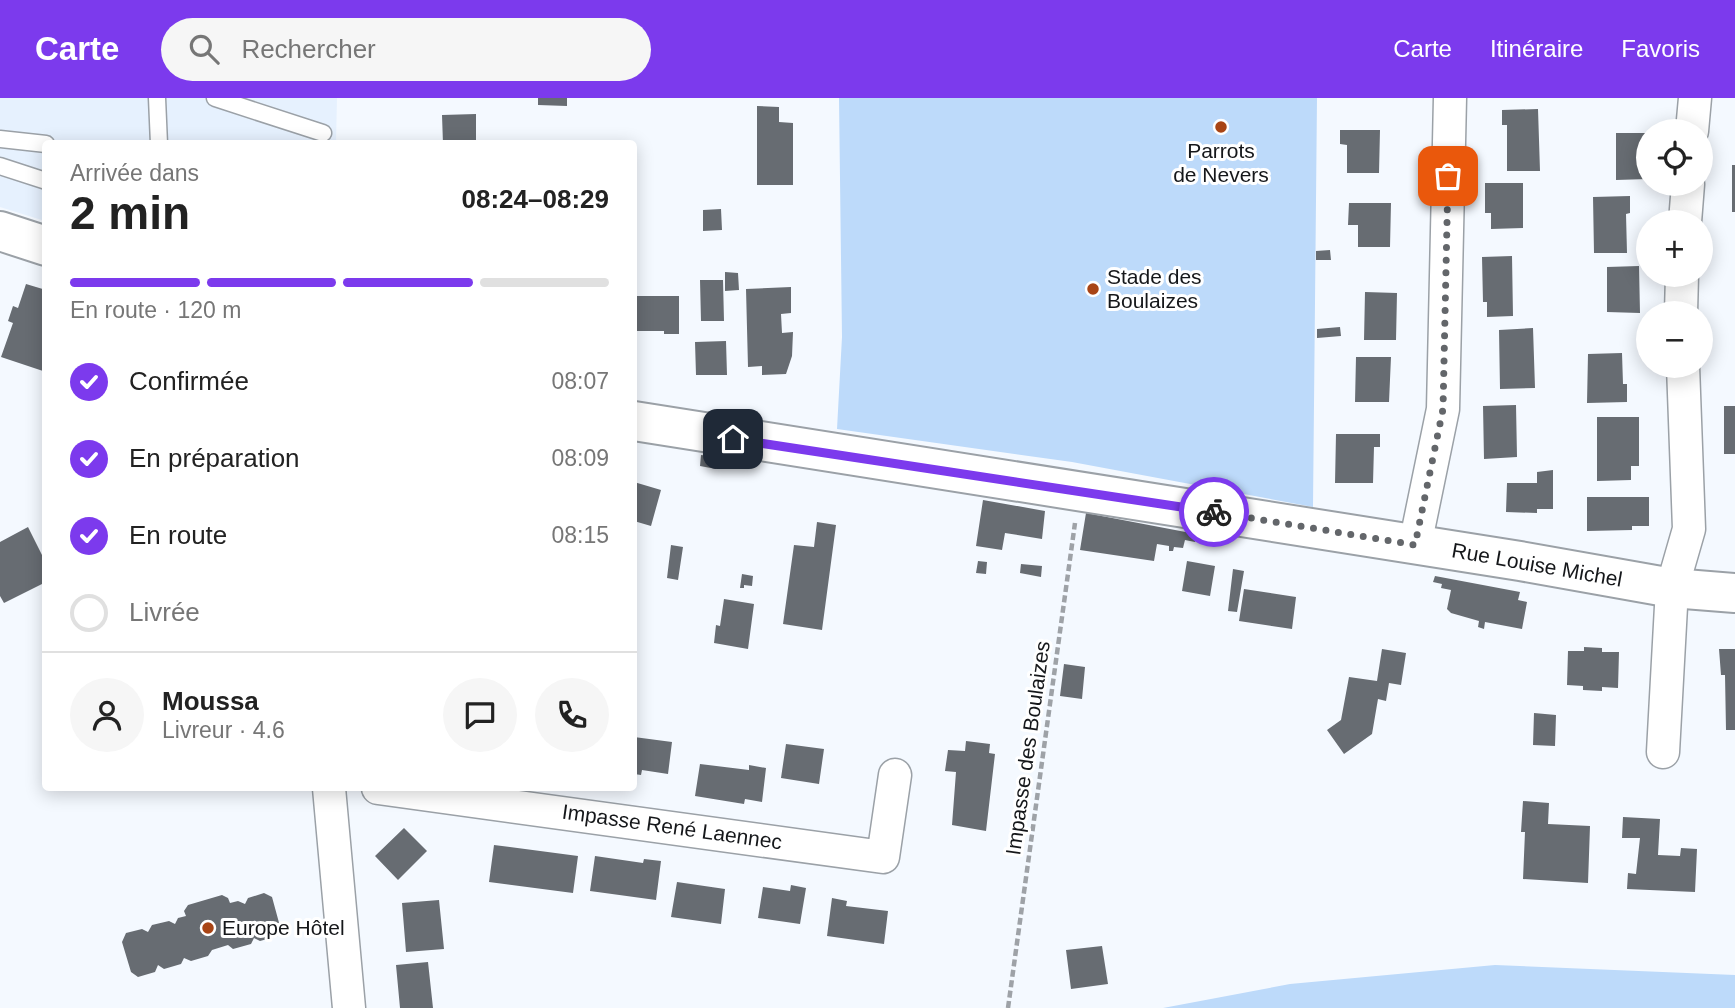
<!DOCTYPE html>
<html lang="fr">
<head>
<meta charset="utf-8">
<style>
  body { margin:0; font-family:Helvetica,sans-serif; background:#f6f6f6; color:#222; height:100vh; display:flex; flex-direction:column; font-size:26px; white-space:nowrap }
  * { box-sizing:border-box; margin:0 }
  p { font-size:23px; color:#767676 }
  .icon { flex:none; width:38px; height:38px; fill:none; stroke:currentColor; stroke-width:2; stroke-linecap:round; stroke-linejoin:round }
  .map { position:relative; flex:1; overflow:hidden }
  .drawer { position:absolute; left:42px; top:42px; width:595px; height:651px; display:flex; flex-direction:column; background:#fff; border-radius:7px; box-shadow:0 4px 18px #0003 }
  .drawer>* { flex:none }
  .buttons { position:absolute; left:1636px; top:21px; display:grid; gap:14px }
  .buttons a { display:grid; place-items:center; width:77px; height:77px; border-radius:50%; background:#fff; box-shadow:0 4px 18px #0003; font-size:35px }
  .pin { position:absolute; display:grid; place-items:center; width:60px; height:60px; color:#fff; margin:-30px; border-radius:14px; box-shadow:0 4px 10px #0006 }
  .courier { position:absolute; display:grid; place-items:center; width:70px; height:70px; margin:-35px; border:5px solid #7c3aed; border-radius:50%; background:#fff; color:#222; box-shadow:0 2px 9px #0007 }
  .headline em { font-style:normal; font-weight:600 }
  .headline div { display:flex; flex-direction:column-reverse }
  .headline { display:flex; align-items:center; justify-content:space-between; height:119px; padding:0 28px }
  h1 { font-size:46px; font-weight:600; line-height:52px }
  .bar { display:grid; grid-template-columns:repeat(4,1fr); gap:10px 7px; align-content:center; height:84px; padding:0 28px }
  .bar i { height:9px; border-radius:5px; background:#e0e0e0 }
  .bar .selected { background:#7c3aed }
  .bar p { grid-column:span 4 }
  .line { display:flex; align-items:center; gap:18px; padding:0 28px; border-top:2px solid #e0e0e0 }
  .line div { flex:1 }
  .round { display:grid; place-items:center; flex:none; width:74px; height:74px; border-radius:37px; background:#f6f6f6 }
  ol { padding:0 28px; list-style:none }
  li { display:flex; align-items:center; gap:21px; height:77px }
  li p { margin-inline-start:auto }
  li .icon { padding:7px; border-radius:50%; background:#7c3aed; color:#fff; stroke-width:4 }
  li:last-child { color:#767676 }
  li i { width:38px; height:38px; border:4px solid #e0e0e0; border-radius:50% }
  header { display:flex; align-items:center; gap:42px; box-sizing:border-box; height:98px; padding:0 35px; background:#7c3aed; color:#fff }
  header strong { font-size:33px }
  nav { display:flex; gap:38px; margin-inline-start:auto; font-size:24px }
  .search { width:490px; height:63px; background:#f6f6f6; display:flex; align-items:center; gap:18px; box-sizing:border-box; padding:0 24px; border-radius:38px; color:#767676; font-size:26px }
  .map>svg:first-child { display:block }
</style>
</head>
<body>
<header>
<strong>Carte</strong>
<div class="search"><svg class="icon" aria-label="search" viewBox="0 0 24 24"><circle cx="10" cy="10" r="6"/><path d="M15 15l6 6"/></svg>Rechercher</div>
<nav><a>Carte</a><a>Itinéraire</a><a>Favoris</a></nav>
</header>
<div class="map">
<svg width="1735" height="910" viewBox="0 0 1735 910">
  <rect width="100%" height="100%" fill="#f4f9ff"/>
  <path fill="#e6f1fe" d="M0,0H337L336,45L46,46L45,123L0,109Z"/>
  <path fill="#bddafa" d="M839,0H1317L1313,409L1072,364L837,331L842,239Z
    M1495,867L1735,877V910H1163L1290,886Z"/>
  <path fill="#676c72" d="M538,0H567V8L538,7Z
    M757,8L779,9V24L793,25V87H757Z
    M1538,11L1540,73H1507V27H1502V12Z
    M476,16V46H443L442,17Z
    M1340,32H1380L1379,75H1347V47L1340,46Z
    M1616,35H1647L1648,81L1616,82Z
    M559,42H599V46H559Z
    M1732,67H1735V114H1732Z
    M1485,85H1523V130L1491,131V115H1485Z
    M1630,98V115L1626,116L1627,155H1594L1593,99Z
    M1349,105H1391L1390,149H1358V127H1348Z
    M721,111L722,132L703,133V112Z
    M1330,152L1331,162H1316V153Z
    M1512,158L1513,218L1487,219V204H1483L1482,159Z
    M1639,168L1640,215L1607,214V169Z
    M725,174L738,175L739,192L725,193Z
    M700,182H723L724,223H701Z
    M26,186L46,192V274L1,259L13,225L8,223L13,208L18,210Z
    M791,189V215L781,216L782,235L793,234L792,258L786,276L762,277V268L748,269L746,191Z
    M1365,194L1397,195L1396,242H1364Z
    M634,198H679V236H664V233H634Z
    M1340,229L1341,238L1317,240V231Z
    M1533,230L1535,290L1500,291L1499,232Z
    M726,243L727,277H696L695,244Z
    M1622,255L1623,286H1627V304L1587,305L1588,256Z
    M1356,259H1391L1389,304H1355Z
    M1516,307L1517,359L1484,361L1483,308Z
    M1724,308H1735V356H1724Z
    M1597,319H1639V368H1631V382L1597,383Z
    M1336,336H1380V349H1374L1373,385H1335Z
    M701,357L717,359L716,371L700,368Z
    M1553,372V411H1537V415L1506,414L1507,385H1537V374Z
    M634,384L661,392L651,428L634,423Z
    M1587,399H1649V428H1632V432L1587,433Z
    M983,402L1045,413L1042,441L1005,435L1002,452L976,448Z
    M1086,415L1196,436L1195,444L1185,442L1183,450L1174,449L1173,453H1169V448L1157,446L1154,463L1080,452Z
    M817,424L836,427L822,532L783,526L794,447L814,449Z
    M28,429L46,465V484L4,505L0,498V444Z
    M671,447L683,449L678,482L667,480Z
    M978,463L987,464L986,476L976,475Z
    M1187,463L1215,468L1210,498L1182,493Z
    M1021,466L1042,468L1041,479L1020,475Z
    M1233,471L1244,473L1237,514L1228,513Z
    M742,476L753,478L752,488L744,487V490H740Z
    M1435,478L1520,494L1518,502L1527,504L1522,531L1485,524L1484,531L1478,529L1479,523L1451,515L1447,511L1451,492L1441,490L1442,486L1433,484Z
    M1244,491L1296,499L1292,531L1239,523Z
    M724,501L754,506L748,551L714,545L716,527L720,528Z
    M1584,549L1602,550V554H1619L1618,590L1602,589V593L1583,592V588L1567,587L1568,553H1584Z
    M1382,551L1406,555L1401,587L1389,585L1386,603L1378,601L1372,636L1344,656L1327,632L1341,622L1349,579L1377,583Z
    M1719,551H1735V632H1726L1725,577H1721Z
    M1064,566L1085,569L1082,601L1060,598Z
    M1534,615L1556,617L1555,648L1533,647Z
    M634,639L672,644L668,676L642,672L641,677L634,676Z
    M966,643L990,646L989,655L995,656L986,733L952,727L956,674L945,673L948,652L965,653Z
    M786,646L824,651L819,686L781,680Z
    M700,666L749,672V667L766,670L762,704L745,701L744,706L695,698Z
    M1523,703L1549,705L1548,726L1590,728L1588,785L1523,781L1525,734H1521Z
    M1623,719L1660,721L1658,757L1680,758L1681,750L1697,751L1695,794L1627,791L1628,775L1636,776L1640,740H1622Z
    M404,730L427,753L398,782L375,758Z
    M494,747L578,758L573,795L489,784Z
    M595,758L643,765L644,761L661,763L656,802L590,793Z
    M677,784L725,791L721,826L671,819Z
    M791,787L806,790L800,826L758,820L763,789L790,793Z
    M264,795L272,799L281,832L278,838L260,843L254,840L251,846L233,851L228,847L212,852L208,858L191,863L184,860L181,866L164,871L158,867L155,874L138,879L131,874L122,844L126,835L142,831L148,834L152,827L169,823L175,826L178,820L186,818L184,813L188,807L222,797L228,800L230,805L238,803L245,806L248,800Z
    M832,800L847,803L846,808L888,813L884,846L827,838Z
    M439,802L444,851L406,854L402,805Z
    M1102,848L1108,886L1071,891L1066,852Z
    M428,864L433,910H400L396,867Z"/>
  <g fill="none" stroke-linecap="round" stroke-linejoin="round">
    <defs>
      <path id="lane" d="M157,0L159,46
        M215,0L323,35
        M0,41L46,46
        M0,68L46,83"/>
      <path id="street" d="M1692,33L1695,0
        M1685,124L1688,86
        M1681,215L1682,177
        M1415,447L1443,311L1450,0
        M1663,654L1672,490L1689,431L1683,268
        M329,690L349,910
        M378,690L883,759L895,677"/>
      <path id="secondary" d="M0,133L46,148
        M634,323L1520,463L1672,490L1735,495"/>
    </defs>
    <use href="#lane" stroke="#9ba1a7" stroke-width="19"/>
    <use href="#street" stroke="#9ba1a7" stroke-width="35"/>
    <use href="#secondary" stroke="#9ba1a7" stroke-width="42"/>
    <path stroke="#9ea2a7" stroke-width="4.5" stroke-dasharray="7 3.5" stroke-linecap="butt" d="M1008,910L1075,425"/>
    <use href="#lane" stroke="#fff" stroke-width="16"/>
    <use href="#street" stroke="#fff" stroke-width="32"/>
    <use href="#secondary" stroke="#fff" stroke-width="38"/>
  </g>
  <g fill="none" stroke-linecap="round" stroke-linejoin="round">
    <path stroke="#63666a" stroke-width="7" stroke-dasharray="0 12.6" d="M1214,414L1415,447L1443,311L1448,78"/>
    <path stroke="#7c3aed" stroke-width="9" d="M733,341L1214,414"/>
  </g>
  <g fill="#a84415" stroke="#fff" stroke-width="2.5">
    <circle cx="1221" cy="29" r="7"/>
    <circle cx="1093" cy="191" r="7"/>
    <circle cx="208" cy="830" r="7"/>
  </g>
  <g text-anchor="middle" stroke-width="6" stroke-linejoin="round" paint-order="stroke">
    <g font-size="21" fill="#15171a" stroke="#fff" text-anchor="start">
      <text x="1221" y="60" text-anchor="middle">Parrots<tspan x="1221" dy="24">de Nevers</tspan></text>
      <text x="1107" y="186">Stade des<tspan x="1107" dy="24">Boulaizes</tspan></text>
      <text x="222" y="837">Europe Hôtel</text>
    </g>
    <g font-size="21" fill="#15171a" stroke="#fff">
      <text transform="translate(1537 467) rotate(10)" y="7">Rue Louise Michel</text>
      <text transform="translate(1028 650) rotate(-82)" y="7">Impasse des Boulaizes</text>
      <text transform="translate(672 729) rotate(8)" y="7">Impasse René Laennec</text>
    </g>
  </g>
</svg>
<div class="buttons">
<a><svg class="icon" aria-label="locate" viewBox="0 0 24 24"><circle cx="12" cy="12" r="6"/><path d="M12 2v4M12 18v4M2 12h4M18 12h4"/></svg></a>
<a>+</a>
<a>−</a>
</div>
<div class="pin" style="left:1448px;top:78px;background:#ea580c"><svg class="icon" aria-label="bag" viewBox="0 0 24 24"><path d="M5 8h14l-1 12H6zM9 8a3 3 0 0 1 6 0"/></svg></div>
<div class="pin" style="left:733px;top:341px;background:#1f2937"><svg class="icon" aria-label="home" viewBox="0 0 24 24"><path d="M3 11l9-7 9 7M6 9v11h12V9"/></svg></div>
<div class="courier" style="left:1214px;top:414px"><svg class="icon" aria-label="bike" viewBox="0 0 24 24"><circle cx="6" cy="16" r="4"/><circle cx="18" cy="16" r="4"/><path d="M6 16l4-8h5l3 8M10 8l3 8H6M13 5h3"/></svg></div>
<section class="drawer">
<div class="headline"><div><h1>2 min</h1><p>Arrivée dans</p></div><em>08:24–08:29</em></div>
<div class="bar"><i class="selected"></i><i class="selected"></i><i class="selected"></i><i></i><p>En route · 120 m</p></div>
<ol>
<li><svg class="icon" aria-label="check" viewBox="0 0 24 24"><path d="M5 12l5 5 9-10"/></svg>Confirmée<p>08:07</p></li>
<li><svg class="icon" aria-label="check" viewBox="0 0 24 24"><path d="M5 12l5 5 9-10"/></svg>En préparation<p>08:09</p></li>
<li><svg class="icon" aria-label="check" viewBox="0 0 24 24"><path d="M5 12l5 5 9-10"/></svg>En route<p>08:15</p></li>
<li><i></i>Livrée</li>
</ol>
<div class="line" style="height:126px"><a class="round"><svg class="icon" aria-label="person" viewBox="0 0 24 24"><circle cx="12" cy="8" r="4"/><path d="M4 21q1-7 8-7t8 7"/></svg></a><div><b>Moussa</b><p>Livreur · 4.6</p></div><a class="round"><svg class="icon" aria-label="chat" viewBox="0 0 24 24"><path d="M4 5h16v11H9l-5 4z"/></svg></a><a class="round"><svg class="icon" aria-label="phone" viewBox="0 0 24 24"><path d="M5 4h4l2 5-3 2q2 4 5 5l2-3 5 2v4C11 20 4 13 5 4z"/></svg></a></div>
</section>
</div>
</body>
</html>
